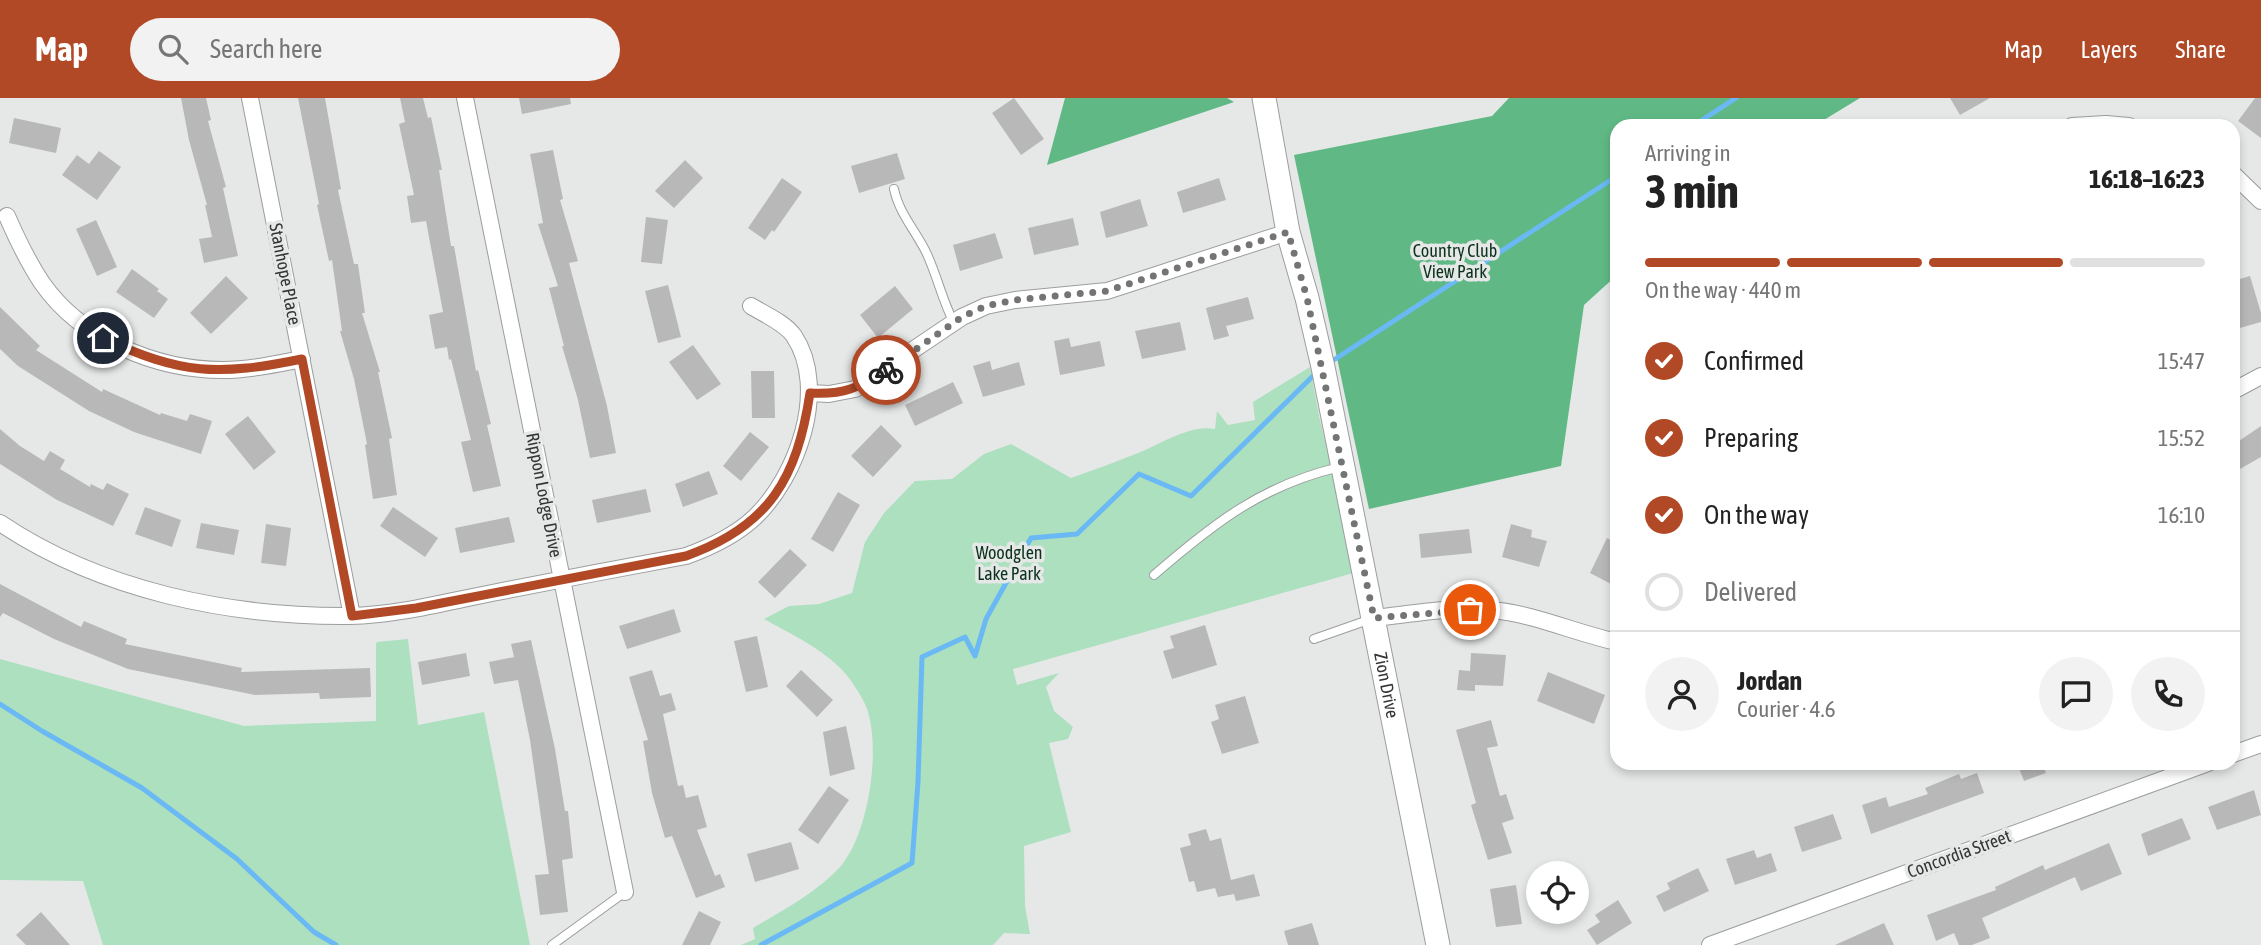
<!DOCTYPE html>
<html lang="en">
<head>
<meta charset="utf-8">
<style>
  body { margin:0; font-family:"Asap Condensed",sans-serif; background:#f2f2f2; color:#222; height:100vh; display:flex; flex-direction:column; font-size:26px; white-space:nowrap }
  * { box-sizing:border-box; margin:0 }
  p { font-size:23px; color:#767676 }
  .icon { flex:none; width:38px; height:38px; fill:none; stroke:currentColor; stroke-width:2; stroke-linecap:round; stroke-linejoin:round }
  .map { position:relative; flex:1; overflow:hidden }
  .details { position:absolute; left:1610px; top:21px; width:630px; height:651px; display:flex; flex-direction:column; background:#fff; border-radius:21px; box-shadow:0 4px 10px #0003 }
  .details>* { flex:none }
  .tools { position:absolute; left:1526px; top:763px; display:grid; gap:14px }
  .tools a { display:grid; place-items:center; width:63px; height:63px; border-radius:50%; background:#fff; box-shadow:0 4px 10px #0003; font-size:35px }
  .pin { position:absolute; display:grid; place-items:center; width:60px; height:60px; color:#fff; margin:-30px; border:4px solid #fff; border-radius:50%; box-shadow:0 2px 7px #0007 }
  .courier { position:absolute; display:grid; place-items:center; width:70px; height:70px; margin:-35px; border:5px solid #b14926; border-radius:50%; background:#fff; color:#222; box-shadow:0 2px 9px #0007 }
  .headline em { font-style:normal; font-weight:700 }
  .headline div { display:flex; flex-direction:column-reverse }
  .headline { display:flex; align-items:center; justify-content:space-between; height:119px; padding:0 35px }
  h1 { font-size:46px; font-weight:700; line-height:52px }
  .bar { display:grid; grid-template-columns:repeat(4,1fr); gap:10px 7px; align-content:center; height:84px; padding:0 35px }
  .bar i { height:9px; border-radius:5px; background:#e0e0e0 }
  .bar .current { background:#b14926 }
  .bar p { grid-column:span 4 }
  .line { display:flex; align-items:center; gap:18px; padding:0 35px; border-top:2px solid #e0e0e0 }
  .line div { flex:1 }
  .round { display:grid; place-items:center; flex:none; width:74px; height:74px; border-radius:37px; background:#f2f2f2 }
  ol { padding:0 35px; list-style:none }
  li { display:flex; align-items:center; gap:21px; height:77px }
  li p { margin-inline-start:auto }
  li .icon { padding:7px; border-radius:50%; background:#b14926; color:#fff; stroke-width:4 }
  li:last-child { color:#767676 }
  li i { width:38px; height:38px; border:4px solid #e0e0e0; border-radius:50% }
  header { display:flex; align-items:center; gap:42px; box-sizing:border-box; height:98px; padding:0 35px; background:#b14926; color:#fff }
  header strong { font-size:33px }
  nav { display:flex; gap:38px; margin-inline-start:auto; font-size:24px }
  .search { width:490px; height:63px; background:#f2f2f2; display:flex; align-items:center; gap:18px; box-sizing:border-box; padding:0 24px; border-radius:38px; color:#767676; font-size:26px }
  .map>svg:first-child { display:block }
</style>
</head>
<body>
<header>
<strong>Map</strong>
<div class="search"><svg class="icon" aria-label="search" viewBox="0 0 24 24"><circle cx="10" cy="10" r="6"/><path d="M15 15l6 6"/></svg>Search here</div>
<nav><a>Map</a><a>Layers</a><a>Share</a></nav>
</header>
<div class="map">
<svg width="2261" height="847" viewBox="0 0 2261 847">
  <rect width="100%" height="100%" fill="#e6e8e8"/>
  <path fill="#ace0be" d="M1310,269L1319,318L1357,474L1013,571L1017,587L1059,575L1046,589L1054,613L1073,629L1068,641L1049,645L1071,734L1024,748L1025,808L1030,836L1004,835L993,847H741L755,841L753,830C782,813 817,794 840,769C869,736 881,651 867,611C863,600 852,583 844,574C823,551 791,536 764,521L789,508L819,506L852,495L865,444L884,415L915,383L952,381L984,356L1011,346L1071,380C1093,372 1116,364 1138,355C1161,346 1190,326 1215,331L1217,313L1228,327L1255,322L1253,304Z
    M408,541L418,627L484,614L530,847H103L83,783L0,782V561L244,628L376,623V546L377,544Z"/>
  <path fill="#60b985" d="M1065,0H1227L1234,4L1047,67Z
    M1509,0H1860L1814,28H1617V177L1584,207L1561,368L1369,411L1294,57L1492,18Z"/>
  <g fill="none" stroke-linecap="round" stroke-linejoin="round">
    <path stroke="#6ab9f4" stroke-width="5" d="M1693,28L1736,0
      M1329,265L1617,78
      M0,606L42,633L142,690L237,761L314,834L336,847
      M761,847L912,765L918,684L922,559L965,539L975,558L986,521L1031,440L1077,436L1139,376L1191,398L1316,275"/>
  </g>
  <path fill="#b9b8b9" d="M181,0H206L211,22L208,23L226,89L223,90L238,158L204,165L199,141L212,139L205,107H207L189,42Z
    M298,0H325L341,91L338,92L354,166H358L365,215H362L380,274H378L392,340L389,341L397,397L373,401L365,347L367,346L354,281L340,233H342L332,162L329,163L317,107L319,106Z
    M400,0H423L428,20L431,19L442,72H439L451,148H454L476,273L478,272L491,326L487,327L501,388L473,394L461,344L471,342L451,261L449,262L447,249L435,251L429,217L443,214L426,123L411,125L407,98L414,97L399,26L405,24Z
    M519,0H570L571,6L522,16Z
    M1014,0L1044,41L1021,57L992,15Z
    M1950,0H1990L1960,17Z
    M2255,0H2261V40L2238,23Z
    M14,20L61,30L56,55L9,45Z
    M553,52L563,101L560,102L578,163L569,165L607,308L616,355L590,360L578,302L562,248H564L549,190L558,188L538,126L543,125L530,56Z
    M99,53L121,69L97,102L62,77L77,57L89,66Z
    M897,55L905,81L859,95L851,68Z
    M685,62L703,80L674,110L655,93Z
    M782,80L802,94L774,134L772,132L765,142L748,130Z
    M1219,80L1226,102L1183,115L1177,94Z
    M1140,101L1148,128L1106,140L1100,114Z
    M646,119L668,122L662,166L641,164Z
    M1073,120L1079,147L1034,157L1028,130Z
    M96,122L117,169L97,178L76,131Z
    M995,135L1003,160L960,173L953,147Z
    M132,171L159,191L157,193L168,201L154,220L116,194Z
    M226,178L248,200L211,236L190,215Z
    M2250,178L2261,215V224L2233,232V183Z
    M668,187L681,239L658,245L645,193Z
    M895,188L913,211L878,240L860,217Z
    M1248,199L1254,221L1226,228L1229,238L1214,242L1206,210Z
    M0,209L40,248L36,252L102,294L103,291L160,317L161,315L187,323L190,316L212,323L201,356L134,334L89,313L18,268L0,251Z
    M1180,224L1186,252L1142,261L1135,233Z
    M1069,240L1071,249L1100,243L1105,268L1060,277L1054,243Z
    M693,247L721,286L697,302L669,264Z
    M990,263L992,272L1019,264L1025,287L983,299L973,268Z
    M751,273H774L775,320H752Z
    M953,284L963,305L915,328L905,307Z
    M248,318L276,354L254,372L225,336Z
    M881,327L902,348L873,379L851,358Z
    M2261,328V359L2233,375V347Z
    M0,331L20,348L44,363L50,353L65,362L60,371L90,389L91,386L103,392L107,385L129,396L113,428L57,402L0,366Z
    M750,334L769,349L741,383L723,368Z
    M709,373L718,396L683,409L675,386Z
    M646,391L651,414L597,425L592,402Z
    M838,394L860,407L833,454L811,441Z
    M145,409L181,422L172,449L135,436Z
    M393,409L438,440L425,459L380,428Z
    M509,419L515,444L460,455L455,430Z
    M201,425L239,432L234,457L196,450Z
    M266,426L291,430L286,468L261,465Z
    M1511,426L1532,432L1531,439L1547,443L1539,469L1502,459Z
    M1469,431L1472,455L1421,460L1419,436Z
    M1607,440L1617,445V474L1611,486L1590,475Z
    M790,451L807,467L775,500L758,484Z
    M0,486L81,529L84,523L127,541L125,546L242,570L241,574L370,570L371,599L320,601L319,595L255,597L128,571L54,541L3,515L0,519Z
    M674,511L681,534L627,551L619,528Z
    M1205,527L1217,567L1172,581L1163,553L1174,550L1170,538Z
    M757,538L768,589L746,594L734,543Z
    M531,542L555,651L565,713H568L573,760L562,762L568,814L540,817L535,777L549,776L530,642L518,582L494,586L489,564L514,559L511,546Z
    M466,555L470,578L422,587L418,564Z
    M1471,555L1506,557L1503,588L1475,587V593L1457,592L1459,572L1470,573Z
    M652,572L660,598L671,595L676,612L663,616L678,688L683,687L686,700L698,697L707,729L697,732L715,778L720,776L725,789L696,800L672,738L665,740L652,695L643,643L648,642L629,579Z
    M801,572L833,602L817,619L786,588Z
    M1548,574L1605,597L1594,626L1537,603Z
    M1245,598L1259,645L1222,656L1211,624L1219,621L1215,607Z
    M1491,622L1498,648L1487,650L1500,698L1506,696L1514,721L1502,725L1512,755L1488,762L1471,707L1476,705L1456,632Z
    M846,628L855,671L830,678L823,634Z
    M2017,665H2042L2046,675L2024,683Z
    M1977,675L1984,695L1871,736L1862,707L1886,699L1889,709L1928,696L1925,690L1959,676L1961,681Z
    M829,688L849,702L818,746L798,732Z
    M2254,692L2261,717L2217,732L2208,709Z
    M1833,716L1842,741L1802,754L1794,729Z
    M2182,720L2191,741L2148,758L2141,736Z
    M1206,731L1210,743L1221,740L1231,782L1254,776L1260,798L1236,803L1234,796L1218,799L1215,790L1197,794L1194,783L1189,784L1180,750L1191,747L1188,736Z
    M791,744L799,771L755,784L747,756Z
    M2109,745L2122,776L2081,793L2075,779L1982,820L1990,840L1972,847H1959L1954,835L1936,843L1927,817L1996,792L1995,789L2043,767L2045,772Z
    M1754,752L1757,760L1771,755L1777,773L1735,787L1726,761Z
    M1698,770L1709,793L1664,814L1656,798L1670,791L1667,785Z
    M1516,787L1522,826L1496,829L1490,791Z
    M1618,802L1632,825L1597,847L1587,832L1600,824L1595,817Z
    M699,813L721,824L710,847H682Z
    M41,814L70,847H26L16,837Z
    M1312,825L1319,847H1288L1284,833Z
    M1884,825L1894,847H1835Z"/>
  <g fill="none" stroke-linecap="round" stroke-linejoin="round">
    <defs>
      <path id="service" d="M894,91C899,115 915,132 926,154C937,177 942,202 954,225
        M1154,477C1213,426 1262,387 1340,369
        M1314,541L1371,521
        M552,847L625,794"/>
      <path id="minor" d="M250,0L352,518
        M465,0L625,794
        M2072,28L2106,26L2129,28
        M2233,76L2261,103
        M7,118C17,141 28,164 42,185C81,241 156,272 223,272C249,272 276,266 302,261
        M2233,293L2261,278
        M810,295L829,296L855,291L962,219L986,208L1015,202L1107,193L1288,134
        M0,425C101,493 230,519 350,518C398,517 446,504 492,495C557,482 621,470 686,458C711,449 735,438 755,419C797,379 829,291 794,238C785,225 764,216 751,208
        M1374,520C1412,516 1453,508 1492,512C1535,516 1575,535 1617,544
        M2233,656L2261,646
        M1710,847L2208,665"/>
      <g id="secondary">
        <path id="s1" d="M1264,0L1288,134L1307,200L1323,269L1438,847"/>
      </g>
    </defs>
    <use href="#service" stroke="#9c9d9e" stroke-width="10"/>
    <use href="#minor" stroke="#9c9d9e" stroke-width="18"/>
    <use href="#secondary" stroke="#9c9d9e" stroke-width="25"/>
    <use href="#service" stroke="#fff" stroke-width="8"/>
    <use href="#minor" stroke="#fff" stroke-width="16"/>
    <use href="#secondary" stroke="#fff" stroke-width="23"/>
  </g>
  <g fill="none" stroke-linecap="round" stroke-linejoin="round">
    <path stroke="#737474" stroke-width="7" stroke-dasharray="0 12.6" d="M886,272L962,219L986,208L1015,202L1107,193L1288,134L1307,200L1374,520L1470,512"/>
    <path stroke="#b14926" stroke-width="9" d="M103,240C180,277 219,278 302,261L352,518L416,510L686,458C770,428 797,380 810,295C845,297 857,290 886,272"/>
  </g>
  <g text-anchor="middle" stroke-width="7" stroke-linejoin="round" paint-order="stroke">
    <g font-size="18" fill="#0b321d" stroke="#e6e8e8">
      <text x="1455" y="159">Country Club<tspan x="1455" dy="21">View Park</tspan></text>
      <text x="1009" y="461">Woodglen<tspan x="1009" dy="21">Lake Park</tspan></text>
    </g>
    <g font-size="18" fill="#353536" stroke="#e6e8e8">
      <text transform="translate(285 176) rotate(79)" y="6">Stanhope Place</text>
      <text transform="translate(544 397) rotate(79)" y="6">Rippon Lodge Drive</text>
      <text dy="6" stroke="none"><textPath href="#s1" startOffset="600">Zion Drive</textPath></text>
      <text transform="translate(1959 756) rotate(-20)" y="6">Concordia Street</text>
    </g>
  </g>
</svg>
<div class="tools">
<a><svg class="icon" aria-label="locate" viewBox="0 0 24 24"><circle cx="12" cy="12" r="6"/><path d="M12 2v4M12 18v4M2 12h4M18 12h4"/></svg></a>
</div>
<div class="pin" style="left:1470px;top:512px;background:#ea580c"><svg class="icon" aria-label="bag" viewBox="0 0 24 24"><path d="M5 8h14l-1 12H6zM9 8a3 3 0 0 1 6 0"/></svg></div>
<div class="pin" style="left:103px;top:240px;background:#1f2937"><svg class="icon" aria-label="home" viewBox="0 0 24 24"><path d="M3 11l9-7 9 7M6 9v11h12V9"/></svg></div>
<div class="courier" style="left:886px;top:272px"><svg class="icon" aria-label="bike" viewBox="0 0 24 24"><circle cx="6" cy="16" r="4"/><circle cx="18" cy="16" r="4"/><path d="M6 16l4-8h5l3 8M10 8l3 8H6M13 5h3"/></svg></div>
<section class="details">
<div class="headline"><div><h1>3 min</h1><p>Arriving in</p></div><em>16:18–16:23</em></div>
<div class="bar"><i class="current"></i><i class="current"></i><i class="current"></i><i></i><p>On the way · 440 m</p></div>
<ol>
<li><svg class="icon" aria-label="check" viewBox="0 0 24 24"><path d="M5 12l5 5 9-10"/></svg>Confirmed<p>15:47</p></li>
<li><svg class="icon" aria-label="check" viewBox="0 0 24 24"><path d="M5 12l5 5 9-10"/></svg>Preparing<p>15:52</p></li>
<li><svg class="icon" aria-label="check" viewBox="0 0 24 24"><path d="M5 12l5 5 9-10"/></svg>On the way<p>16:10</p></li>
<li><i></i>Delivered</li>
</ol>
<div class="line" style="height:126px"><a class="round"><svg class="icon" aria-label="person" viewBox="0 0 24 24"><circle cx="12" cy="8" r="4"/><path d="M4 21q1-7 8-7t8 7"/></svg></a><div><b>Jordan</b><p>Courier · 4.6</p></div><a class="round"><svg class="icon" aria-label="chat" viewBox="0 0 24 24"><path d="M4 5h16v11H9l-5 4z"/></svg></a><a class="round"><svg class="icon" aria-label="phone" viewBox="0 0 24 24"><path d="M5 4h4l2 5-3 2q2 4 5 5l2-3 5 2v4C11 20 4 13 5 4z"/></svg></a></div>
</section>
</div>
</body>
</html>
